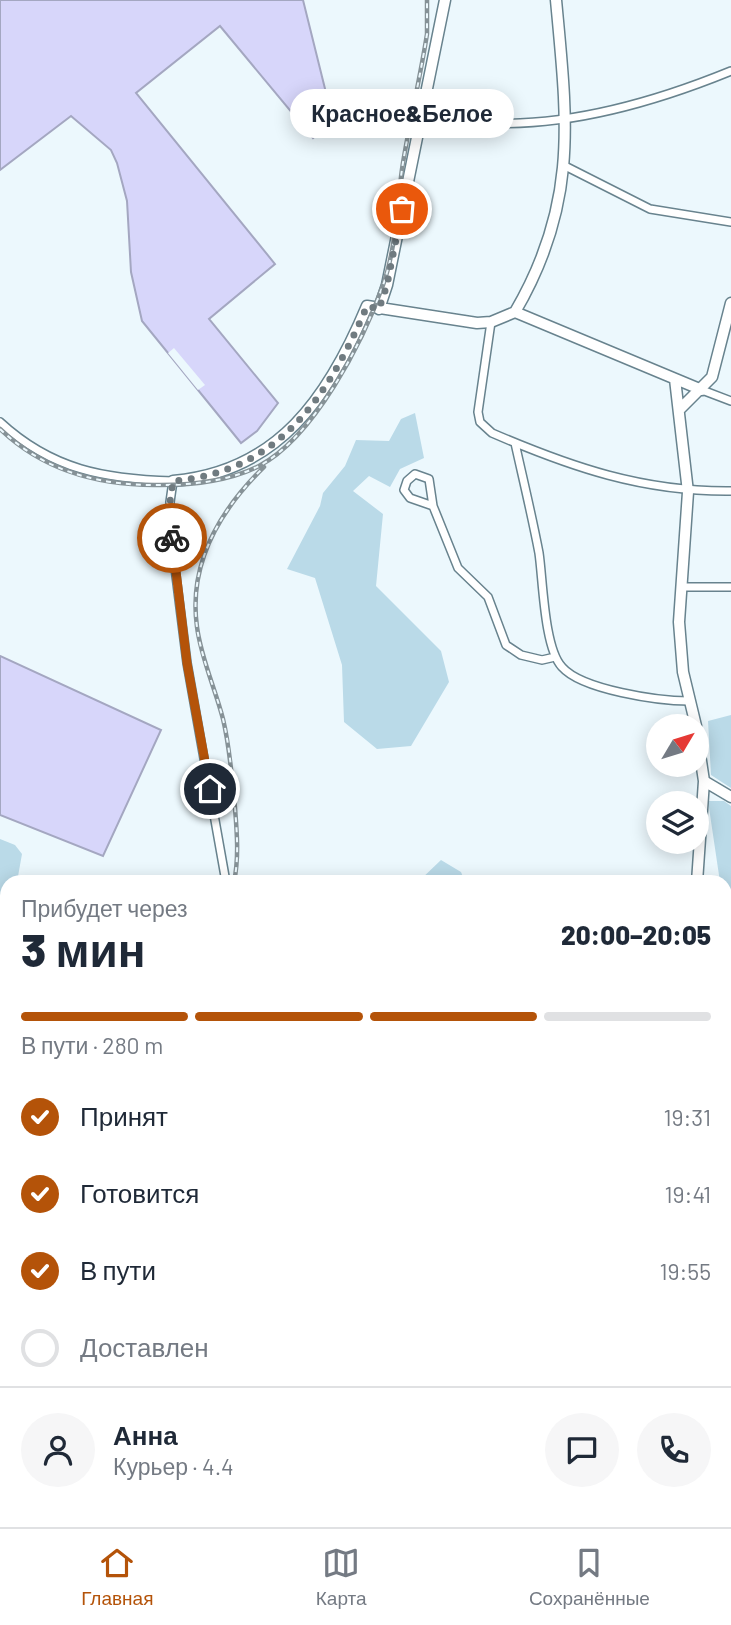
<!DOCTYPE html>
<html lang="ru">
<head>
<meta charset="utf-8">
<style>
  body { margin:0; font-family:Barlow,sans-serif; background:#f6f6f7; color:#1f2937; height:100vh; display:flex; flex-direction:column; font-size:26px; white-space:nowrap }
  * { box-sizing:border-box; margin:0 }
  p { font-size:23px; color:#747a83 }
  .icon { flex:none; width:38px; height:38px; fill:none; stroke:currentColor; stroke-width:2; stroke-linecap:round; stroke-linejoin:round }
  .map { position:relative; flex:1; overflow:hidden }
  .side { position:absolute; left:0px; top:875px; width:732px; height:653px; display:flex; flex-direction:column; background:#fff; border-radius:21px 21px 0 0; box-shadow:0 4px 18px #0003 }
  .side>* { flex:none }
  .needle { width:46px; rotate:52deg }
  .fabs { position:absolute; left:646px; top:714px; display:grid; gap:14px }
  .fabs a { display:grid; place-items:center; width:63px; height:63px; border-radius:50%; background:#fff; box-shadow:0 4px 18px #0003; font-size:35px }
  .pin { position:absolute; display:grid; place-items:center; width:60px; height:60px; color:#fff; margin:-30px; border:4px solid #fff; border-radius:50%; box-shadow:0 2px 7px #0007 }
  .courier { position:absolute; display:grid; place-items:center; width:70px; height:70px; margin:-35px; border:5px solid #b45309; border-radius:50%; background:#fff; color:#222; box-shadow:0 2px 9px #0007 }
  .bubble { position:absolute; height:49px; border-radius:24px; background:#fff; box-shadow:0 4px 18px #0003; font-size:23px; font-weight:800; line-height:49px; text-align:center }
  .overview em { font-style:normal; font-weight:800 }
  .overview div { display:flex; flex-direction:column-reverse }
  .overview { display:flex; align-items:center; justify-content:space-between; height:119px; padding:0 21px }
  h1 { font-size:46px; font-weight:800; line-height:52px }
  .bar { display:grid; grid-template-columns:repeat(4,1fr); gap:10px 7px; align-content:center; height:84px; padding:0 21px }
  .bar i { height:9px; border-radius:5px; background:#e0e1e3 }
  .bar .active { background:#b45309 }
  .bar p { grid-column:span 4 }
  .line { display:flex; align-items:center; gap:18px; padding:0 21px; border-top:2px solid #e0e1e3 }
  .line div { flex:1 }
  .round { display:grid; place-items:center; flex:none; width:74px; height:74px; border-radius:37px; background:#f6f6f7 }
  ol { padding:0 21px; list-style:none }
  li { display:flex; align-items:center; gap:21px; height:77px }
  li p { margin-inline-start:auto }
  li .icon { padding:7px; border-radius:50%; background:#b45309; color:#fff; stroke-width:4 }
  li:last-child { color:#747a83 }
  li i { width:38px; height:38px; border:4px solid #e0e1e3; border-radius:50% }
  .menu { display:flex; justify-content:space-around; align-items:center; height:98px; border-top:2px solid #e0e1e3; background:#fff; font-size:19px; color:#747a83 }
  .menu a { display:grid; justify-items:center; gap:4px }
  .menu .active { color:#b45309 }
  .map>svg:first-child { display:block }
</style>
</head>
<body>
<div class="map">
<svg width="731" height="1527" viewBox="0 0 731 1527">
  <rect width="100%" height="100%" fill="#ecf8fd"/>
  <path fill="#badae8" d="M415,413L424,458L400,469L390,487L369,476L353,491L383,514L376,586L441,651L449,682L411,746L377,749L344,722L342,665L315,578L287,569L320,506L323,493L345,466L356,440L389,441L401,419Z
    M731,715V788L711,775L708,721Z
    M708,801H724L731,806V917L725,903L724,882H720Z
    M0,839L15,845L22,854L17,882H7V899L0,904Z
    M441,860L461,872L465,882H418Z
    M724,1264L731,1276V1518L724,1486Z"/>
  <path fill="#d7d6fa" stroke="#a4a7c1" stroke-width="2" d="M0,0H303L333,121L313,138L220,26L136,93L275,264L209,319L278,403L257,431L241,443L142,321L131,272L127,201L117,163L111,150L71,116L0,170Z
    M0,656L161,730L103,856L0,815Z
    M0,954L7,958V1063L0,1078Z"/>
  <path fill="#ecf8fd" d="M174,348L205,385L198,390L168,353Z"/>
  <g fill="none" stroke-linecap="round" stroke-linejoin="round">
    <defs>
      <path id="street" d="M423,115C444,118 466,122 487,123C570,127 655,102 731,71
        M565,166L650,209L731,222
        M491,322L478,412L480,422L492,433C571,467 643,492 731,491
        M702,390L731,401
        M0,422C52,470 105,479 173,481L170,502L172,544L187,663L226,882
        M515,443C523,479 532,516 539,553C543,580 544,648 562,667C582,690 659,701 689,701
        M433,506L410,498L404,490L407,481L415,474L429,479L433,506L458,568L488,597L506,645L521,655L542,660L555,657
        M682,587H731
        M724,1323L731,1330
        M334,1521L335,1527"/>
      <path id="secondary" d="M379,309L387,285L445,0
        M515,312C579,203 567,119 556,0
        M675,379L688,492L679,622L683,672L696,726
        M679,410L712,377L731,303
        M173,481C278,472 329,397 367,306L477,323L491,322L515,312L702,390
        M696,728L704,781L697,882
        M704,781L731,797
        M724,1057H731
        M724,1093L731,1096
        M0,1265H7"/>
    </defs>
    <use href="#street" stroke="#68838e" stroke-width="10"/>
    <use href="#secondary" stroke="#68838e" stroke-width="13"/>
    <use href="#street" stroke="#fff" stroke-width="7"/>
    <use href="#secondary" stroke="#fff" stroke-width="10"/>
    <defs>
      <path id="rail" d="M0,429C45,472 100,486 160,485C193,485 229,481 259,466C314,437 363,342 383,285C396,249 397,206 402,169C409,124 420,79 427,34V0
        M234,882C239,858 237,833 235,808C232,778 230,748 223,719C215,688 201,658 197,627C188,563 221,509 264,467
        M0,1510L7,1505
        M343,1521L344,1527
        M376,1521L377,1527
        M1,1527L10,1521
        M18,1527L26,1521
        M34,1527L39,1521
        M51,1527L54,1522
        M66,1527L68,1521"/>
    </defs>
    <use href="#rail" stroke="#869297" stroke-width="4.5"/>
    <use href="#rail" stroke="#ecf8fd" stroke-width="2" stroke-dasharray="5" stroke-linecap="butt"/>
  </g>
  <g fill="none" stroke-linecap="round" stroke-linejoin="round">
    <path stroke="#707b80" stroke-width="7" stroke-dasharray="0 12.6" d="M172,538L170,502L173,481C279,472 328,397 367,306L379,309L387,285L402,209"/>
    <path stroke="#b45309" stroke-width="9" d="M172,538L187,663L210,789"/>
  </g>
</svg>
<div class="fabs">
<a><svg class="needle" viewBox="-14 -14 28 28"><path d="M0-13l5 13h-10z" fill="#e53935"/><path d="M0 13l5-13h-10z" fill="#747a83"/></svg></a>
<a><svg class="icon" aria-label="layers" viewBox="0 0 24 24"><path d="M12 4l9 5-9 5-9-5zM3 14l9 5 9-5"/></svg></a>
</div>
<div class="pin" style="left:402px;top:209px;background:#ea580c"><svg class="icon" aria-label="bag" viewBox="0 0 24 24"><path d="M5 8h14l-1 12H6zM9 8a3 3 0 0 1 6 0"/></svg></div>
<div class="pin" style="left:210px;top:789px;background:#1f2937"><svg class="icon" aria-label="home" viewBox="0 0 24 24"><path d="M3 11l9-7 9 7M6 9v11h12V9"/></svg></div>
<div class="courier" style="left:172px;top:538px"><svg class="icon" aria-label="bike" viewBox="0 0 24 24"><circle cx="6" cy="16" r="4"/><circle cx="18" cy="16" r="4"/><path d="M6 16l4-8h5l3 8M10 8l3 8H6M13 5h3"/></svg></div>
<div class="bubble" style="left:290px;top:89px;width:224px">Красное&amp;Белое</div>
<section class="side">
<div class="overview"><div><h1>3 мин</h1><p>Прибудет через</p></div><em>20:00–20:05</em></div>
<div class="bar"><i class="active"></i><i class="active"></i><i class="active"></i><i></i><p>В пути · 280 m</p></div>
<ol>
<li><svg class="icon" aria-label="check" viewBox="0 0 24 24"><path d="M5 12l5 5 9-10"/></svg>Принят<p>19:31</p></li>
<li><svg class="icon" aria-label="check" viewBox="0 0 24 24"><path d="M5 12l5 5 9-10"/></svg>Готовится<p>19:41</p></li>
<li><svg class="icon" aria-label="check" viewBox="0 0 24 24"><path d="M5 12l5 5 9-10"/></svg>В пути<p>19:55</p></li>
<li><i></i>Доставлен</li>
</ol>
<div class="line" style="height:126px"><a class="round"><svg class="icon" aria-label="person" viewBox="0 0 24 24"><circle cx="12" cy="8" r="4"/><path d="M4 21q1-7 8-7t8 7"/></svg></a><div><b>Анна</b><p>Курьер · 4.4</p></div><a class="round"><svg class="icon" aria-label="chat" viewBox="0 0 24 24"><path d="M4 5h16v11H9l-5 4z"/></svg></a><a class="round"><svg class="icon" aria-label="phone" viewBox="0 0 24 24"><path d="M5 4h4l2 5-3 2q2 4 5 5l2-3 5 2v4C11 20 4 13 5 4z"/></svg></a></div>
</section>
</div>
<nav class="menu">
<a class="active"><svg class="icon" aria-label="home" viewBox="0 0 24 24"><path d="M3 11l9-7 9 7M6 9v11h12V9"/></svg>Главная</a>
<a><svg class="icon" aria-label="map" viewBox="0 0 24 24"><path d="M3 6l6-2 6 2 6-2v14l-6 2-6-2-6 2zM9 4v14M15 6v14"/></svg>Карта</a>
<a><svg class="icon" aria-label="saved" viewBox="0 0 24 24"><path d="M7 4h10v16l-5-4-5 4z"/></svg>Сохранённые</a>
</nav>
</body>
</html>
